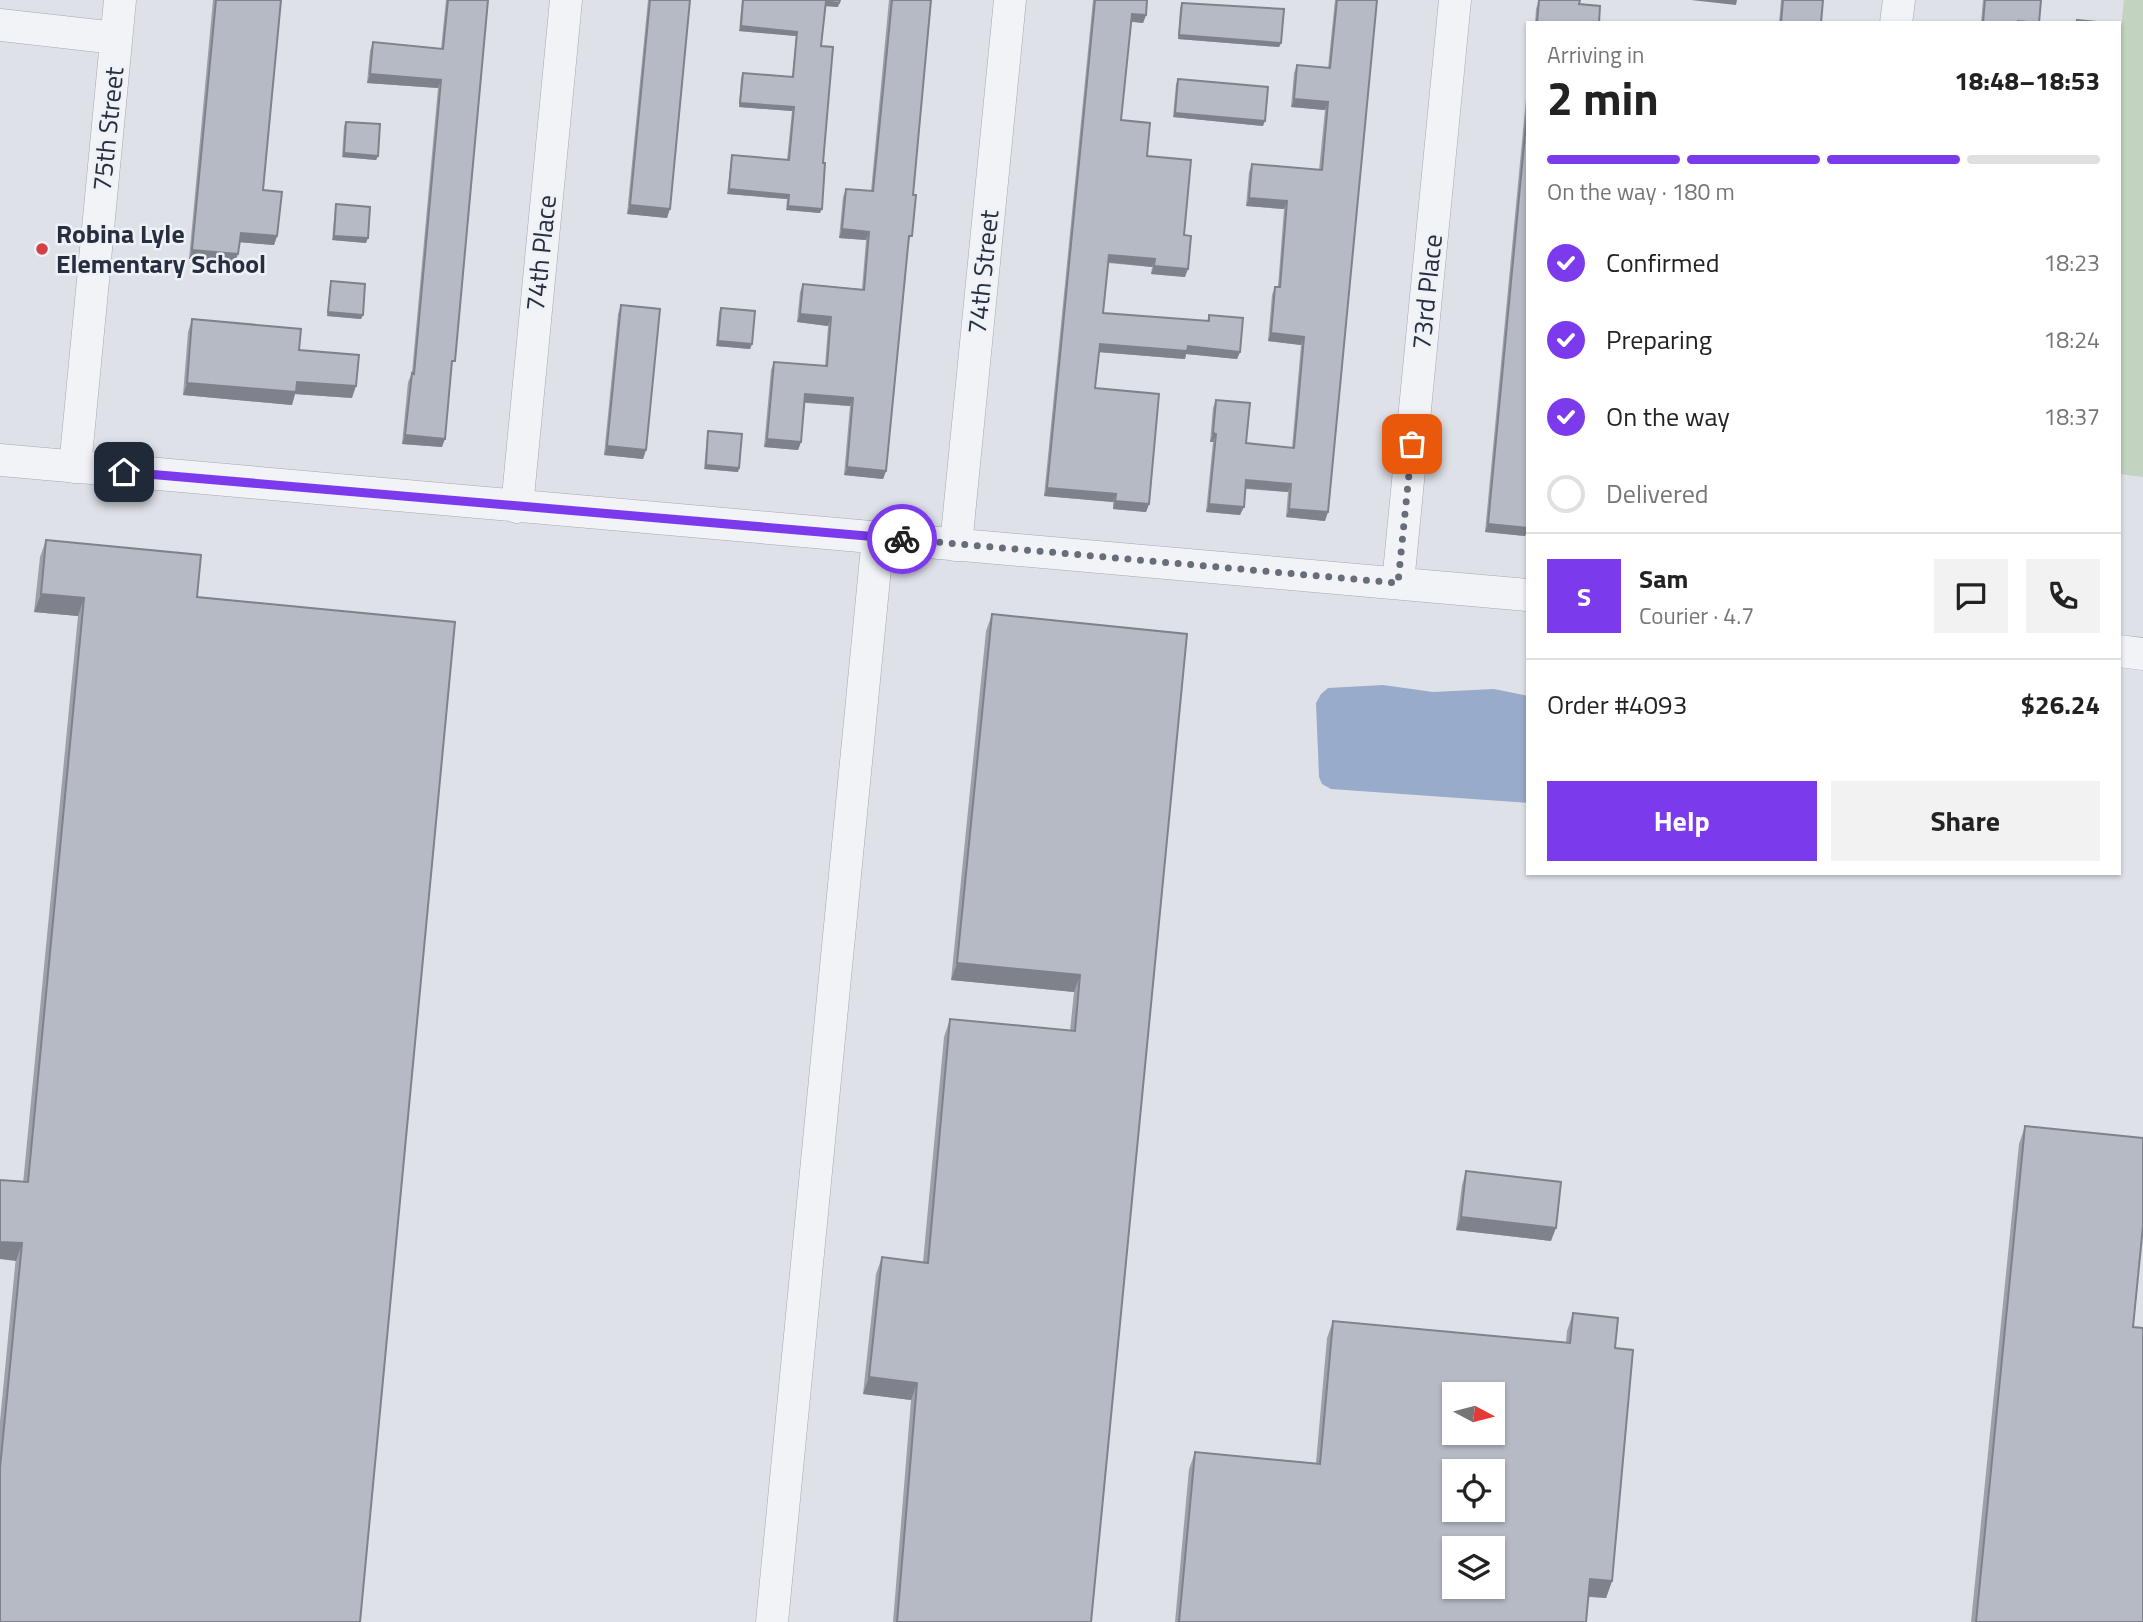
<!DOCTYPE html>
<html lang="en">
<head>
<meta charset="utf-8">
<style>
  body { margin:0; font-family:"Titillium Web",sans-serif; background:#f2f2f2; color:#222; height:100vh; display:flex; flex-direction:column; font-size:26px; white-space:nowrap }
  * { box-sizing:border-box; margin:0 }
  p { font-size:23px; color:#767676 }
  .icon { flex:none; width:38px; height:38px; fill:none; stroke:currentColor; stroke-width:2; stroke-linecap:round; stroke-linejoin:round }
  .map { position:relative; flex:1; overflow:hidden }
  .panel { position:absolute; left:1526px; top:21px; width:595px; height:854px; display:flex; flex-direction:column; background:#fff; border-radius:0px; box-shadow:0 2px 5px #0004 }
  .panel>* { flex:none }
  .needle { width:46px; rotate:97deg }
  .buttons { position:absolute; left:1442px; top:1382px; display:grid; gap:14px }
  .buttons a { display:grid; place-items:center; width:63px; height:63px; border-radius:0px; background:#fff; box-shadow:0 2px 5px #0004; font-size:35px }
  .pin { position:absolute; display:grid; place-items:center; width:60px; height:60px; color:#fff; margin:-30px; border-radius:14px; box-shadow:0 4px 10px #0006 }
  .courier { position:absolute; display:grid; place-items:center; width:70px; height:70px; margin:-35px; border:5px solid #7c3aed; border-radius:50%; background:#fff; color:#222; box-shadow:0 2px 9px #0007 }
  .headline em { font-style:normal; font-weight:700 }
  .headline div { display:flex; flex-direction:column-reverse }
  .headline { display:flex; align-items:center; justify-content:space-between; height:119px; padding:0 21px }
  h1 { font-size:46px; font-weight:700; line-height:52px }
  .bar { display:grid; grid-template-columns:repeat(4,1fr); gap:10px 7px; align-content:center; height:84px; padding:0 21px }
  .bar i { height:9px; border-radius:5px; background:#e0e0e0 }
  .bar .active { background:#7c3aed }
  .bar p { grid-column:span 4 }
  .line { display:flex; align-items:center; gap:18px; padding:0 21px; border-top:2px solid #e0e0e0 }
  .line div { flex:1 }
  .round { display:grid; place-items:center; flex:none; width:74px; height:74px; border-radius:0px; background:#f2f2f2 }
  ol { padding:0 21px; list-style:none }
  li { display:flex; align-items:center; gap:21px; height:77px }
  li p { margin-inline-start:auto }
  li .icon { padding:7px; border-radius:50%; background:#7c3aed; color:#fff; stroke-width:4 }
  li:last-child { color:#767676 }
  li i { width:38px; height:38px; border:4px solid #e0e0e0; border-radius:50% }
  .button { display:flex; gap:14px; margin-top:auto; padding:14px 21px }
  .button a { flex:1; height:80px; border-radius:0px; background:#7c3aed; color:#fff; font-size:28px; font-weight:700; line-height:80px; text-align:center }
  .button a+a { background:#f2f2f2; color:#222 }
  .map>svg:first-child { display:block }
</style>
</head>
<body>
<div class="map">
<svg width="2143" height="1622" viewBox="0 0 2143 1622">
  <rect width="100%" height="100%" fill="#dfe1e9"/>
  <path fill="#c2d3bf" d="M2124,0H2143V477L2119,474V48Z"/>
  <path fill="#98abca" d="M1383,685L1433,692L1494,689L1528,696V803L1331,789L1322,784L1319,777L1316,703L1321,694L1328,688Z"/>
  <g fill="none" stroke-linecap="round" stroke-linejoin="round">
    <defs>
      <path id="minor" d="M1896,23L1899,0
        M0,25L116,38
        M0,460L1528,595
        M75,467L120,0
        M517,507L566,0
        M956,545L1010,0
        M1398,583L1455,0
        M2119,651L2143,654
        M772,1622L878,537"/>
    </defs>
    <use href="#minor" stroke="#a4a8b3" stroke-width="33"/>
    <use href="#minor" stroke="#f1f3f7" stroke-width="32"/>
  </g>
  <path fill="#9da0a9" d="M213,0H281L263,190L277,236L274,245L240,242L235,263L189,259Z
    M446,0H488L451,370L442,447L402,444L408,382L412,373L438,88L367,83L370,51L373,42L441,49Z
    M648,0H690L667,218L627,214Z
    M742,0H840L838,7L826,6L821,46L823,163L820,213L786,210L787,199L727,194L731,159L732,155L787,160L792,111L739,107L741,78L743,73L792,77L796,36L739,31Z
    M889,0H931L909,244H908L886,471L883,479L844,475L850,406L805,403L801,442L798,450L764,447L771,370L774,362L825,366L828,326L797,322L800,292L803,284L862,289L866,240L839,238L843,197L846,189L871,191Z
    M1093,0H1147L1146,15L1143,23L1131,22L1121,120L1147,156L1184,235L1185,277L1151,274L1152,267L1108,263L1103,313L1207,321L1209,315L1240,352L1237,359L1186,354L1185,359L1099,352L1095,388L1149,504L1146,512L1113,509V502L1044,496Z
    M1335,0H1377L1325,521L1286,517L1288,492L1245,489L1240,515L1206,512L1213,442H1210L1213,408L1216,400L1246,443L1292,448L1301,345L1268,341L1272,295L1275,287H1278L1284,209L1246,206L1249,172L1252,164L1319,170L1325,110L1291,107L1294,73L1297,65L1328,68Z
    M1539,0L1579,4L1599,23H1535L1536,9Z
    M1781,0H1823L1821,23H1779Z
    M1983,0H2041L2039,23H1981Z
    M1182,3L1281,43L1279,47L1178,39L1180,8Z
    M1528,78V528L1525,536L1485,532Z
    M1178,79L1263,126L1173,117L1176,84Z
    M346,122L378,156L376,160L342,157L344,126Z
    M336,204L366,243L332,240L335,209Z
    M331,281L363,315L361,319L327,316L330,285Z
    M621,305L646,450L643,459L604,455L618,314Z
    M721,308L752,344L750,349L716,346L719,312Z
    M192,319L299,350L352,398L295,394L292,405L183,395L188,332Z
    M708,431L739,468L738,472L704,469L707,436Z
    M46,540L201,555L0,1622V1421L78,616L34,612L40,557Z
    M992,614L1187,634L1091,1622H893L911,1400L863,1394L876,1274L882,1257L923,1262L944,1037L950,1019L1070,1031L1074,992L951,980L986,631Z
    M2025,1126L2133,1327L2143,1622H1971L2019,1144Z
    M1466,1171L1551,1241L1456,1230L1462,1185Z
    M1573,1313L1615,1348L1612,1581L1606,1598L1588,1597L1586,1622H1175L1189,1469L1195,1452L1316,1463L1327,1338L1333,1321L1566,1342L1567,1331Z"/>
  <path fill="#7f828a" d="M1691,0H1737L1736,5Z
    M826,1L839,3L838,7L825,6Z
    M1132,14L1146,15L1143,23L1129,21Z
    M741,26L797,32L796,36L739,31Z
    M1179,35L1281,43L1279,47L1178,39Z
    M370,74L441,80L438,88L367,83Z
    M1294,99L1328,102L1325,110L1291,107Z
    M740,103L794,107L792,111L739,107Z
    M1175,113L1265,121L1263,126L1173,117Z
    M344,153L378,156L376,160L342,157Z
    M729,189L789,195L787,199L727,194Z
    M1249,198L1287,201L1284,209L1246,206Z
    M630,205L670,209L667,218L627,214Z
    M788,206L822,209L820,213L786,210Z
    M842,229L869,232L866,240L839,238Z
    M241,233L277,236L274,245L237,242Z
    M334,236L368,238L366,243L332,240Z
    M192,250L238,254L235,263L189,259Z
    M1109,255L1155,259L1152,267L1106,262Z
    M1154,266L1188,269L1185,277L1151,274Z
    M328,312L363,315L361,319L327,316Z
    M800,314L831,317L828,326L797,322Z
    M1271,333L1304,337L1301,345L1268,341Z
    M718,341L752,344L750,349L716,346Z
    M1100,344L1188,346L1240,352L1237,359L1186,354L1185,359L1097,352Z
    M297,382L356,386L352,398L295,394L292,405L183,395L187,383Z
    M805,394L853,398L850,406L802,402Z
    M1213,433L1216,434L1213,442H1210Z
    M405,435L445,439L442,447L402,444Z
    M767,439L801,442L798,450L764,447Z
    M607,446L646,450L643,459L604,455Z
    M706,465L739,468L738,472L704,469Z
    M847,467L886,471L883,479L844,475Z
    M1246,480L1291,484L1288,492L1243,488Z
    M1047,488L1116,494L1113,502L1044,496Z
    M1115,501L1149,504L1146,512L1113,509Z
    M1209,504L1244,507L1240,515L1206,512Z
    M1289,509L1328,512L1325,521L1286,517Z
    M1488,524L1528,528L1525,536L1485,532Z
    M41,594L84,598L78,616L34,612Z
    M957,963L1080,975L1074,992L951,980Z
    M1461,1217L1556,1228L1551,1241L1456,1230Z
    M0,1242L22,1243L16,1261L0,1259Z
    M869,1377L917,1383L911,1400L863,1394Z
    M1590,1579L1612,1581L1606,1598L1584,1596Z"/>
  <path fill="#b6bac5" stroke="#7f828a" stroke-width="2" fill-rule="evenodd" d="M216,0H281L263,190L282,192L277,236L241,233L238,254L192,250Z
    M448,0H488L455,361H452L445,439L405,435L412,373L414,374L441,80L370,74L373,42L443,49Z
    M650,0H690L670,209L630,205Z
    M743,0H840L839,3L826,1L821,46L833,47L823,163H825L822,209L788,206L789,195L729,189L732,155L789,160L794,107L740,103L743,73L793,77L797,32L741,26Z
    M892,0H931L913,195H916L912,236H909L886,471L847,467L853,398L805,394L801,442L767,439L774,362L827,366L831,317L800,314L803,284L864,290L869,232L842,229L846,189L873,191Z
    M1095,0H1147L1146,15L1132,14L1121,120L1150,123L1147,156L1191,160L1184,235L1191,236L1188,269L1154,266L1155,259L1109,255L1103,313L1209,321V315L1243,318L1240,352L1188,346L1187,351L1100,344L1095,388L1159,394L1149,504L1115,501L1116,494L1047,488Z
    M1337,0H1377L1328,512L1289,509L1291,484L1246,480L1244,507L1209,504L1216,434L1213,433L1216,400L1250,403L1246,443L1294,448L1304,337L1271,333L1275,287H1280L1287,201L1249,198L1252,164L1322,170L1328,102L1294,99L1297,65L1330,68Z
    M1539,0H1580L1579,4L1600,6L1599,23H1537Z
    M1783,0H1823L1821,23H1781Z
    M1985,0H2041L2039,23L2018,21V23H1983Z
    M1182,3L1284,9L1281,43L1179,35Z
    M2077,20L2108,23H2077Z
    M1178,79L1268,87L1265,121L1175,113Z
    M1528,103V528L1488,524Z
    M346,122L380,124L378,156L344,153Z
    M336,204L370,207L368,238L334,236Z
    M331,281L365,284L363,315L328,312Z
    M621,305L660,309L646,450L607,446Z
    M721,308L755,311L752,344L718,341Z
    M192,319L301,329L299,350L359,355L356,386L297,382L296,392L187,383Z
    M708,431L742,434L739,468L706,465Z
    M46,540L201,555L197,597L455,622L360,1622H0V1468L22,1243L0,1242V1180L28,1182L84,598L41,594Z
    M992,614L1187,634L1091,1622H897L917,1383L869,1377L882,1257L928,1263L950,1019L1075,1031L1080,975L957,963Z
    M2025,1126L2143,1138V1226L2133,1327L2143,1328V1622H1976Z
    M1466,1171L1561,1182L1556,1228L1461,1217Z
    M1573,1313L1618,1318L1615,1348L1633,1350L1612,1581L1590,1579L1586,1622H1179L1195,1452L1320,1464L1333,1321L1570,1343ZM1454,1395H1493V1433H1454ZM1454,1472H1493V1510H1454ZM1454,1549H1493V1587H1454Z"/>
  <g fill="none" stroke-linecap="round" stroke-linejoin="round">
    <path stroke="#676d7b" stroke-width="7" stroke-dasharray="0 12.6" d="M902,539L1398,583L1412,444"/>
    <path stroke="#7c3aed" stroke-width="9" d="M124,472L902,539"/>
  </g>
  <circle fill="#d23f46" stroke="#eef1f6" stroke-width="2.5" cx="42" cy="249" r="7"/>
  <g text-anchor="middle" stroke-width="5" stroke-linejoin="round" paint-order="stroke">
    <g font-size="26" fill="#272e40" stroke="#eef1f6">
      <text transform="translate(108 129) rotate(-84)" y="9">75th Street</text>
      <text transform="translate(541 253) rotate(-84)" y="9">74th Place</text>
      <text transform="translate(983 272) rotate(-84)" y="9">74th Street</text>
      <text transform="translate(1427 292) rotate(-84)" y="9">73rd Place</text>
    </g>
    <g font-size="26" font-weight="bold" fill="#272e40" stroke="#eef1f6" text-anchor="start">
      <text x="56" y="243">Robina Lyle<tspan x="56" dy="30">Elementary School</tspan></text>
    </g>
  </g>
</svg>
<div class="buttons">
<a><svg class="needle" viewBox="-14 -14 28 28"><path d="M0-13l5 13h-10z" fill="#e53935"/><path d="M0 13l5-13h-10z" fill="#767676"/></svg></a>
<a><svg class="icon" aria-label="locate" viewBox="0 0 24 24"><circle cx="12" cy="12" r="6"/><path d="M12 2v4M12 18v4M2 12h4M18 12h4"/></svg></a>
<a><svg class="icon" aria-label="layers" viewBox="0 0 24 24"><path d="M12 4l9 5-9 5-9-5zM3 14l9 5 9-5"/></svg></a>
</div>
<div class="pin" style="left:1412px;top:444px;background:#ea580c"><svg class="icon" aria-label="bag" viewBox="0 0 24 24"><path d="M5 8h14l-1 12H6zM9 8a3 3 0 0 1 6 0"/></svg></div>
<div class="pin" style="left:124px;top:472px;background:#1f2937"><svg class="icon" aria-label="home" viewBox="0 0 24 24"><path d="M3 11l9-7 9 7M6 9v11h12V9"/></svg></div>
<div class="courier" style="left:902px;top:539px"><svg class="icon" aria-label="bike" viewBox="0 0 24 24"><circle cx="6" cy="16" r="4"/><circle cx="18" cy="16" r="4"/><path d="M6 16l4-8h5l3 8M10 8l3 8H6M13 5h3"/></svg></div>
<section class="panel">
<div class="headline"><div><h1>2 min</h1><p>Arriving in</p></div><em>18:48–18:53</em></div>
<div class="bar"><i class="active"></i><i class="active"></i><i class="active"></i><i></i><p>On the way · 180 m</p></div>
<ol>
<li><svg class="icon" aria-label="check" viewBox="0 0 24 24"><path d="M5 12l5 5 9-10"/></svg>Confirmed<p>18:23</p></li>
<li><svg class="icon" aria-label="check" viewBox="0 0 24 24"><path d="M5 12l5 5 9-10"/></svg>Preparing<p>18:24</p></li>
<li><svg class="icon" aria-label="check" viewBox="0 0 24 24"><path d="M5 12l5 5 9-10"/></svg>On the way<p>18:37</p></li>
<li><i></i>Delivered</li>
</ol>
<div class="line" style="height:126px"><b class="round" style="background:#7c3aed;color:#fff">S</b><div><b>Sam</b><p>Courier · 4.7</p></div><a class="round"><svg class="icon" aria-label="chat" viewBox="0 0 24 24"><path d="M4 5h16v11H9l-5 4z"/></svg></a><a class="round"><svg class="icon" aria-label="phone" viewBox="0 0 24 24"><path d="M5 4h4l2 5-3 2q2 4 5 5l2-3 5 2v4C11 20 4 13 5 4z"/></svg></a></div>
<div class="line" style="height:91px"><div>Order #4093</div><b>$26.24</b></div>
<div class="button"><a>Help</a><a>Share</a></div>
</section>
</div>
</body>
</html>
